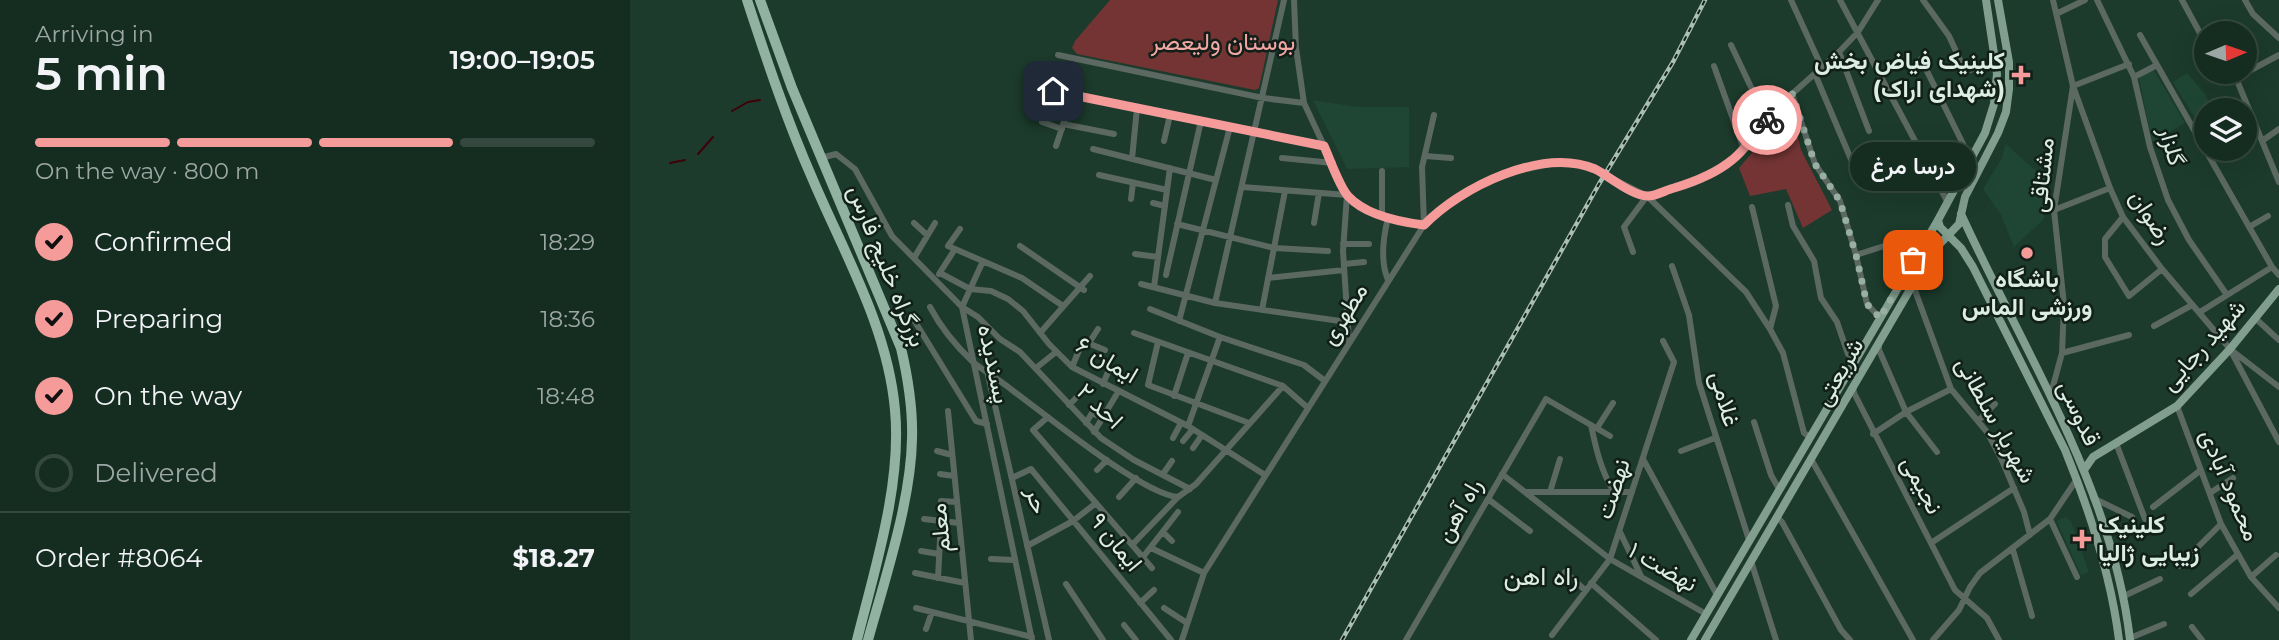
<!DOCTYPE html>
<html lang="en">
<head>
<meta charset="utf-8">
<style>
  body { margin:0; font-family:Montserrat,Vazirmatn,sans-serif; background:#1e342a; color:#f1f3f6; height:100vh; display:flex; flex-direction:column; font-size:26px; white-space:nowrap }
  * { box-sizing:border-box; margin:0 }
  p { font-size:23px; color:#9da7a5 }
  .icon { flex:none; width:38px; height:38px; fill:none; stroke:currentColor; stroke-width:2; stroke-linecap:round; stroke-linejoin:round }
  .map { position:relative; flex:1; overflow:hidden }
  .sheet { display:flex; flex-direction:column; background:#152c21; width:630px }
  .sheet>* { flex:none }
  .needle { width:46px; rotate:88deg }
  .fabs { position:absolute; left:1564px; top:21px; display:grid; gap:14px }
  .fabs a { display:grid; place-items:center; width:63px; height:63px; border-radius:50%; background:#152c21; box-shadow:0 7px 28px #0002,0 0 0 2px #34483f; font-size:35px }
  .pin { position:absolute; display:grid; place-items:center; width:60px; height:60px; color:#fff; margin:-30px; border-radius:14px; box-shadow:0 4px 10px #0006 }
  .courier { position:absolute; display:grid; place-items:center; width:70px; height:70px; margin:-35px; border:5px solid #f59b99; border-radius:50%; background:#fff; color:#222; box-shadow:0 2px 9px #0007 }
  .bubble { position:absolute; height:49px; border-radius:24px; background:#152c21; box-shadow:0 7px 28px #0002,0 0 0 2px #34483f; font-size:23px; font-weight:600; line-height:49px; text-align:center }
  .overview em { font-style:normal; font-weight:600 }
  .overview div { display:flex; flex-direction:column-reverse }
  .overview { display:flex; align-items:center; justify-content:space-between; height:119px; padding:0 35px }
  h1 { font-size:46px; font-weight:600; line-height:52px }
  .bar { display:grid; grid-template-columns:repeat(4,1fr); gap:10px 7px; align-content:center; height:84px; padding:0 35px }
  .bar i { height:9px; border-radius:5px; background:#34483f }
  .bar .on { background:#f59b99 }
  .bar p { grid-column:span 4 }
  .line { display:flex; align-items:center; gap:18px; padding:0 35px; border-top:2px solid #34483f }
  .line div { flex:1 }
  ol { padding:0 35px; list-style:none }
  li { display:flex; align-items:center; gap:21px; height:77px }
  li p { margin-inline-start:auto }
  li .icon { padding:7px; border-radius:50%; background:#f59b99; color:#111; stroke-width:4 }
  li:last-child { color:#9da7a5 }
  li i { width:38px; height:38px; border:4px solid #34483f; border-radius:50% }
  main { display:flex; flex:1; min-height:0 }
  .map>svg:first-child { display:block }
</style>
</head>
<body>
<main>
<section class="sheet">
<div class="overview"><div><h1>5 min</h1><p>Arriving in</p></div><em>19:00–19:05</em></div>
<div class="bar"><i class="on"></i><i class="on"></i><i class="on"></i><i></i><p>On the way · 800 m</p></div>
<ol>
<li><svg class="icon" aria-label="check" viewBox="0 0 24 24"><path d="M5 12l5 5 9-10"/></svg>Confirmed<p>18:29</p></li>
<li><svg class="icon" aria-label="check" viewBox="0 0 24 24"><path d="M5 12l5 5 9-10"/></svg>Preparing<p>18:36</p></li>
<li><svg class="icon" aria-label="check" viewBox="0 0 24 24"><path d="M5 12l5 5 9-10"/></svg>On the way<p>18:48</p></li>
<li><i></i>Delivered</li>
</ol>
<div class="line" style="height:91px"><div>Order #8064</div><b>$18.27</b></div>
</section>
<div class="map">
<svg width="1649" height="640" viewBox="0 0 1649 640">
  <rect width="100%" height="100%" fill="#1c3b2c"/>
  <path fill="#1f4634" d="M1523,69L1555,123L1522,142L1509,77Z
    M1557,73L1575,94L1582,108L1565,118L1543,82Z
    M683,100L727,107H779V167L717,169Z
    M1376,144L1415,179L1414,219L1384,247L1371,215L1353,189L1372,158Z
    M1435,517L1441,521L1459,572L1451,575L1432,533L1427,521Z"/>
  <path fill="#743434" d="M480,0H648L629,88L625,90L447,54L442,48L445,41Z
    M1161,107L1171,150L1202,210L1173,228L1156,189L1120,196L1109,168Z"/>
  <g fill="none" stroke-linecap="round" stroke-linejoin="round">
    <path stroke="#3f0008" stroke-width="2" d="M102,111L118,102L130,100
      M68,154L83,137
      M40,163L55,160"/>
    <path stroke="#5c6962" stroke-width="6" d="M664,0L666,48L674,103L717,195L739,210L758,218L794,225L792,167L804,115
      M1161,0L1192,68
      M1210,0L1317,201
      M1293,0L1319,36L1335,71L1367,64
      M1467,0L1504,77L1520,147L1538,200L1559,240L1597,295
      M1552,0L1577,46
      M1615,0L1623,14L1649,38
      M1428,13L1455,0
      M1510,35L1642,267L1649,275
      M1101,45L1137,121
      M1209,52L1239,131
      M428,55L633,98L674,103
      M1291,59L1341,160
      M1499,64L1443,86L1480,188L1493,217L1532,269L1600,349L1649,387
      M1084,66L1113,147
      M1601,72L1606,78L1649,182
      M1185,74L1231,183
      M1504,77L1527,65
      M1606,78L1649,55
      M404,87L694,146
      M1162,94L1185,164L1210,201L1226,255L1237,304L1250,318
      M412,122L432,129
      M433,124L484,134
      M534,141L540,115
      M1632,141L1649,129
      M426,146L443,95
      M463,149L586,180
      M795,156L821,158
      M191,158L206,154L225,169L262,236L332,307L402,640
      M652,158L703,163
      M502,159L507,108
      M469,175L537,190
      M612,187L717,195L713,251L719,342
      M1017,196L1066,181L1103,160L1162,94L1209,52L1228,32L1248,0
      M501,199L503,183
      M523,203L535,206
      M1158,205L1163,226L1184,261L1191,298L1207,322L1218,354L1225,360
      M1122,207L1146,306L1140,329
      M1424,210L1480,188
      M752,216V171
      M1493,217L1475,239V257L1499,296L1532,269
      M758,218C753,238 750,261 758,280
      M284,223L297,235
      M684,223L689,193
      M547,224L644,248L698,251
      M1619,227L1638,216
      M330,229L318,246L392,278L433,306
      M713,244H739
      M390,246L454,290
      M1003,252L994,227L1017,196
      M505,254L528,257
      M1226,255L1254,246
      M284,258L305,223
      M714,264L734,262
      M1042,266L1059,315L1069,383L1119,540
      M310,273L340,289L361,291L378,299L393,311L419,344L442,367L558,426L635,475
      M309,274L325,249
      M536,275L571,121
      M638,278L714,270
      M511,284L585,303L717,322
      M1283,285L1321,389L1357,432L1371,458L1394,512L1400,535
      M524,287L540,168
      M585,303L654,0
      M300,307C311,328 326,346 343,362C355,372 370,380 382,390C415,414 513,495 548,497
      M332,307L348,317L370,339L390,352L471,438L504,460L560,489
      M332,307L353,261
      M520,309L590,337L674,365L695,381
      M632,310L655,191
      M1570,312L1642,267
      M1625,318L1649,340
      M284,320L346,421L357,424
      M549,321L600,127
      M1524,326L1562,305
      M410,333L460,276
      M504,333L653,386L678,408
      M528,342L518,385L619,423
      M459,343L468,329
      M1249,345V350L1276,412L1307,452
      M1601,351L1649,442
      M1432,353L1499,335
      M442,367L453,341L475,350
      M406,368L426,352
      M357,371L419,640
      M473,384L478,372
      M1223,387L1224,393L1325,590L1357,618L1369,640
      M544,396L558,353
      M1420,397L1432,353L1434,305L1424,210L1443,86L1423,0
      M439,405L448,396
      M1547,406L1591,524L1621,577L1649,608
      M318,411L341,640
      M418,417L403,430L522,568
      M1348,421L1365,404
      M1124,422L1141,475L1149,489
      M456,423L462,413L466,415
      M961,425C966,449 971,471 984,492
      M558,426L590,337
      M967,428L983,403
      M464,432L488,392
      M1243,434L1276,412L1321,389
      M543,438L551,423
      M553,441L563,429
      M1486,443L1515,519
      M563,448L572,435
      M307,451L322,455
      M1051,451L1085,438
      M1013,459L1087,595
      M1181,459L1283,640
      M467,470L477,460
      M310,474L324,476
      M533,474L542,461
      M872,474L980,559L1076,614
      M382,478L401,469L541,640
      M895,492H1002
      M920,492L930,459
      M1580,493L1603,478
      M489,497L506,478
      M1463,498L1502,517
      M858,499L900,531
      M311,501L327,502
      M1523,507L1571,470
      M1147,517L1152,522L1211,630L1220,640
      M294,519L329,523
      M1420,519L1447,577
      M533,532L542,541
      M990,532L1011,576
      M1301,543L1384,488
      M502,545L548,497L566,484L653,386
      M397,546L443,521L466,503
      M521,548L574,573
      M1383,550L1402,616
      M291,551L309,554
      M513,557L548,512
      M361,559L384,560
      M1121,561L1146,640
      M1549,566L1591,524
      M935,572L955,590
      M285,573L335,583
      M1621,577L1646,555
      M308,578L311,521
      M961,583L1026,640
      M436,584L473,640
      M1561,594L1607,555
      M1494,596L1530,579
      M510,603L524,590
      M286,608L402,637
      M534,608L557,623
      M494,625L506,640
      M1562,627L1572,640
      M296,629L302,612
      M922,635L980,559L1044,362L1033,341
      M1500,638L1534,624
      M552,640L574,573L794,225L823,199L853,183L881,172L926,163L952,165L965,170L1017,196L1116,292L1140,329L1153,353L1174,433L1180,437
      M776,640L916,399L980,436
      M1303,640L1329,610L1340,587L1350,573L1420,519L1447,479"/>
    <path stroke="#829e8f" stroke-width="8" d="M1331,214C1393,350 1483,489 1500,640
      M1308,220L1310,227L1331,248L1343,267L1435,450C1459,509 1481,576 1489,640
      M1454,470L1463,457L1547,406L1600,349L1649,289
      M1061,640L1308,220L1355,133L1364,104L1367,74L1356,0
      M1075,640L1302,252L1329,224L1335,197L1368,133L1376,112L1379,89V62L1368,0"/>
    <path stroke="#91b2a0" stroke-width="10" d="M117,0C137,61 157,121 183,180C214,253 258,328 265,410C272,484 245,568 227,640
      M130,0L162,88L271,348C278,378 283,408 282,439C281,501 255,579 238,640"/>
    <defs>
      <path id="rail" d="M712,640L969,184L1043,62L1075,0"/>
    </defs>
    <use href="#rail" stroke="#a9bfb4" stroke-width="4.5"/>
    <use href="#rail" stroke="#111f18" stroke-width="2" stroke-dasharray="5" stroke-linecap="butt"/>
  </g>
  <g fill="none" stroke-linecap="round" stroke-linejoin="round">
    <path stroke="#99afa4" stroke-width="7" stroke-dasharray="0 12.6" d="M1137,120L1162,93L1185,164L1210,201L1226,255L1237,304L1250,318L1283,260"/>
    <path stroke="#f59b99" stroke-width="9" d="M423,91L694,146C700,159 709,186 718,196C735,215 770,222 794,225C831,187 912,147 965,169C979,176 1002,196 1018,196C1026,196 1036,190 1044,188C1064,182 1085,174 1102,160C1115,150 1126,133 1137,120"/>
  </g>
  <g fill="#f59b99" stroke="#111f18" stroke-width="2.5">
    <path d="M1387.5 64.5h7v7h7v7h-7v7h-7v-7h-7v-7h7z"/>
    <circle cx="1397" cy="253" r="7"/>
    <path d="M1448.5 528.5h7v7h7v7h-7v7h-7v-7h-7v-7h7z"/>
  </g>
  <g text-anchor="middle" stroke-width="5" stroke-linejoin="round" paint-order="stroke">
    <g font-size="24" fill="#f2a7a5" stroke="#111f18">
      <text x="593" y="50">بوستان ولیعصر</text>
    </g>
    <g font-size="24" font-weight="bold" fill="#dceee4" stroke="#111f18" text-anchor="end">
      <text x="1375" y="69">کلینیک فیاض بخش<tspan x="1375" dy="28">(شهدای اراک)</tspan></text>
      <text x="1397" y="287" text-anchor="middle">باشگاه<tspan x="1397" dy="28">ورزشی الماس</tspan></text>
      <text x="1468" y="533" text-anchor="start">کلینیک<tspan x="1468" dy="28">زیبایی ژالیا</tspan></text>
    </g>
    <g font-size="24" fill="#dceee4" stroke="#111f18">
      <text transform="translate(1542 146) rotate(74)" y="8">گلزار</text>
      <text transform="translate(1412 175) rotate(-84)" y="8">مشتاقی</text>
      <text transform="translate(1521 217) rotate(57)" y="8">رضوان</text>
      <text transform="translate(257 266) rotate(68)" y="8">بزرگراه خلیج فارس</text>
      <text transform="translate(714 314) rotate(-58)" y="8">مطهری</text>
      <text transform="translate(1573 345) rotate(-48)" y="8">شهید رجایی</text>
      <text transform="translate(477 360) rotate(31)" y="8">ایمان ۶</text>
      <text transform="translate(364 364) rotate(78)" y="8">پسندیده</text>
      <text transform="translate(1209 372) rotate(-60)" y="8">شریعتی</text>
      <text transform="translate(1095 399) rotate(75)" y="8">غلامی</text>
      <text transform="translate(470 406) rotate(44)" y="8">احد ۲</text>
      <text transform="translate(1449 413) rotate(65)" y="8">قدوسی</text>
      <text transform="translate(1366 420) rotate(61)" y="8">شهریار سلطانی</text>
      <text transform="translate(1292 485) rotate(62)" y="8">نجیمی</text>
      <text transform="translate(1600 485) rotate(67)" y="8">محمود آبادی</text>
      <text transform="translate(983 489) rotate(-72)" y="8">نهضت</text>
      <text transform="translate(407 501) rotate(77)" y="8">حر</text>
      <text transform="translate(829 510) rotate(-60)" y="8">راه آهن</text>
      <text transform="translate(310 528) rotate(-96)" y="8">معلم</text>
      <text transform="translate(486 542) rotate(51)" y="8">ایمان ۹</text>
      <text transform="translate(1033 567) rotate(30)" y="8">نهضت ۱</text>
    </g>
    <g font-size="26" fill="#dceee4" stroke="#111f18">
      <text x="911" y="585">راه اهن</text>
    </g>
  </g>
</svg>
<div class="fabs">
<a><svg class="needle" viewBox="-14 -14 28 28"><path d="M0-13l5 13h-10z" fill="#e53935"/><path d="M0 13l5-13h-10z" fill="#9da7a5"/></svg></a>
<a><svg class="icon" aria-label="layers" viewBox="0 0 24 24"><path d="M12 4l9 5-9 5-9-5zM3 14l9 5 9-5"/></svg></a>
</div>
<div class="pin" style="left:1283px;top:260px;background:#ea580c"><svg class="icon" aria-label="bag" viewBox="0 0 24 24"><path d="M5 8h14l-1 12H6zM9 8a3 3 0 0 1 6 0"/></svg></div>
<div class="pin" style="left:423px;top:91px;background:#1f2937"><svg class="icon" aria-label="home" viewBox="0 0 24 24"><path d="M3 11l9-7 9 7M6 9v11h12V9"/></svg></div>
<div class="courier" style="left:1137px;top:120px"><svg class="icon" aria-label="bike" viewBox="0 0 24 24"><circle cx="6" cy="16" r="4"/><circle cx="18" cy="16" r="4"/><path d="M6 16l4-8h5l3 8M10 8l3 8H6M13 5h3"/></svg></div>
<div class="bubble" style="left:1220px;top:142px;width:126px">درسا مرغ</div>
</div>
</main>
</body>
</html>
